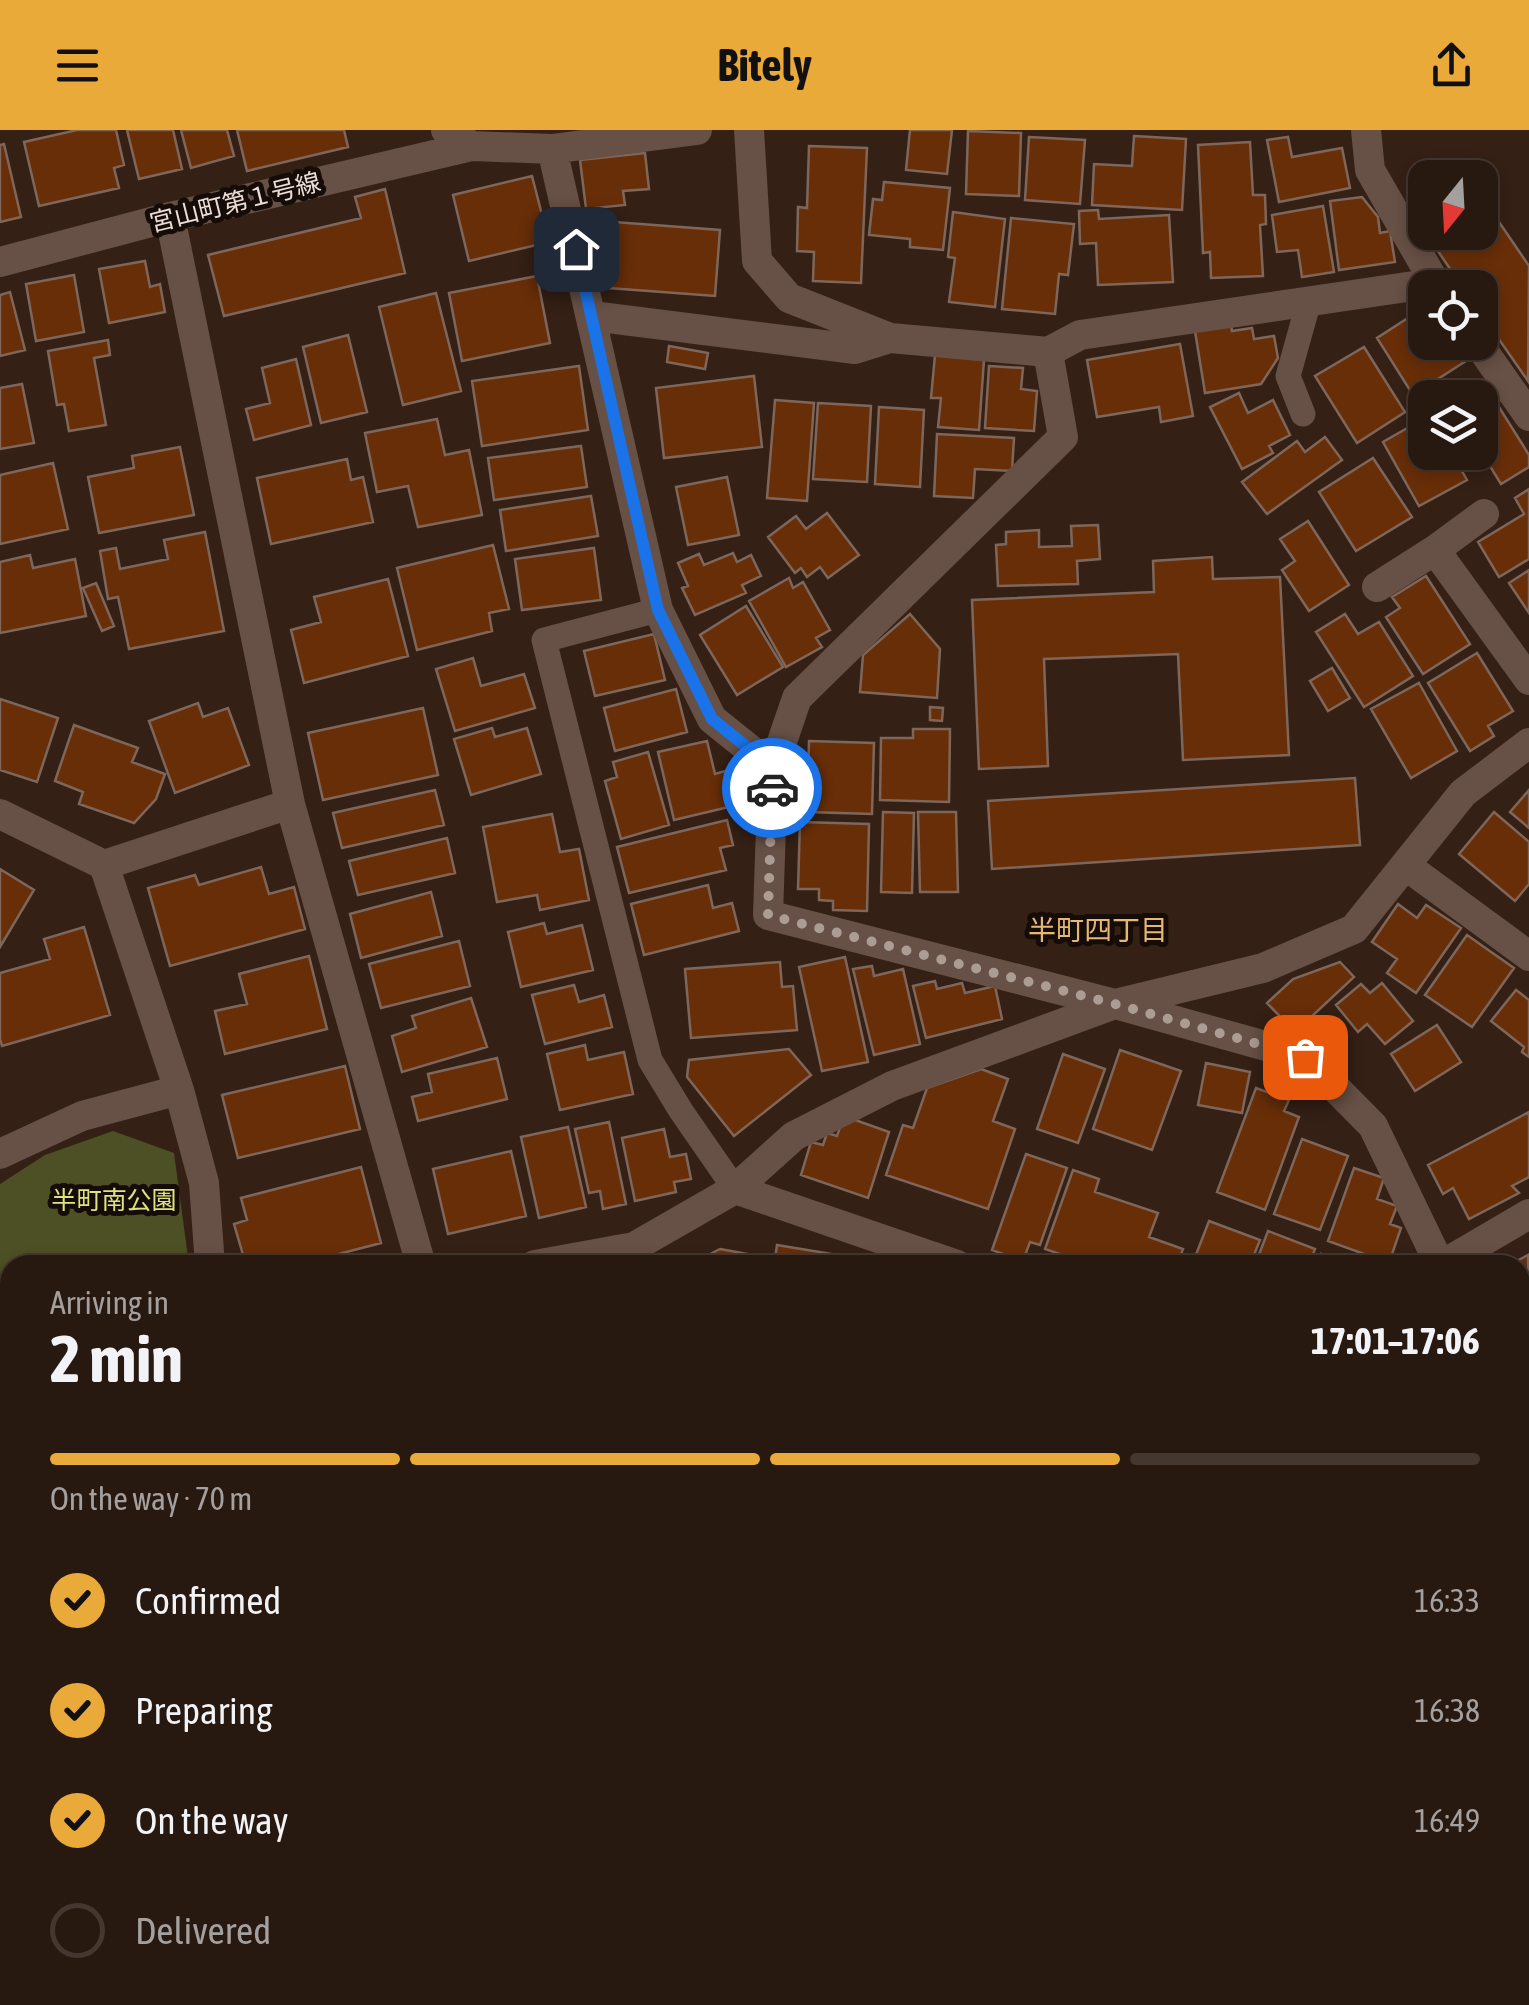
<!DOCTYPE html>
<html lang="en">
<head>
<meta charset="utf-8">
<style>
  body { margin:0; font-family:"Asap Condensed","Noto Sans JP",sans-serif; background:#2f2119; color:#f1f3f6; height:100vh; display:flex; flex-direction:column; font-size:38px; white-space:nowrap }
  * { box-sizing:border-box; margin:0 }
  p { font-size:32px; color:#a4a09f }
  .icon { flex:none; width:55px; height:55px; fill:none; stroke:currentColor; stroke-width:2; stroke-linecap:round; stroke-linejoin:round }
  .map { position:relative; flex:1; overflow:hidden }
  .details { position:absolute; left:0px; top:1125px; width:1530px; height:750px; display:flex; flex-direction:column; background:#271810; border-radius:30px 30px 0 0; box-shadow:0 5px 15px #0003,0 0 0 2px #433730 }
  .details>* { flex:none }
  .needle { width:65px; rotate:198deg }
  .controls { position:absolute; left:1408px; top:30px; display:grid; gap:20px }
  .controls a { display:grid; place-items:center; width:90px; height:90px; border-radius:20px; background:#271810; box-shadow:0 5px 15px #0003,0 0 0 2px #433730; font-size:50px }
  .pin { position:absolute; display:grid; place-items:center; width:85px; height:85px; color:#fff; margin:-42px; border-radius:20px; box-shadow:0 5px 15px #0006 }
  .courier { position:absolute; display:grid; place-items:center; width:100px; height:100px; margin:-50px; border:8px solid #1a73e8; border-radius:50%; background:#fff; color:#222; box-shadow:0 2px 12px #0007 }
  .summary em { font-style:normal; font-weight:700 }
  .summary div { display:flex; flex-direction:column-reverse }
  .summary { display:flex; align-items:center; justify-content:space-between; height:170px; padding:0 50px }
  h1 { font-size:65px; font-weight:700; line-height:75px }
  .bar { display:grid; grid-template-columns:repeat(4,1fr); gap:15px 10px; align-content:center; height:120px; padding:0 50px }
  .bar i { height:12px; border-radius:8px; background:#433730 }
  .bar .on { background:#eaaa39 }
  .bar p { grid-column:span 4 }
  ol { padding:0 50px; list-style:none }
  li { display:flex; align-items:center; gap:30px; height:110px }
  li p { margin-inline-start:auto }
  li .icon { padding:10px; border-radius:50%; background:#eaaa39; color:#111; stroke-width:4 }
  li:last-child { color:#a4a09f }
  li i { width:55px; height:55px; border:5px solid #433730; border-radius:50% }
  header { display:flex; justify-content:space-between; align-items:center; height:130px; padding:0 50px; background:#eaaa39; color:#111; font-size:45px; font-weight:700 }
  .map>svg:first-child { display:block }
</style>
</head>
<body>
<header><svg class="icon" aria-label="menu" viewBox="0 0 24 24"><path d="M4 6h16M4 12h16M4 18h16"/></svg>Bitely<svg class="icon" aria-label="share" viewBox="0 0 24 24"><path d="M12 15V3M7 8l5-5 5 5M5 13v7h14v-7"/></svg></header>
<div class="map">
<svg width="1529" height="1875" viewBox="0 0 1529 1875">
  <rect width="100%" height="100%" fill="#342015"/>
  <path fill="#4d5024" d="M113,1001L174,1023L189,1135H10V1278L3,1279L0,1291V1054L45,1025Z
    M0,1369L10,1392V1537L0,1536Z"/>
  <path fill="#682e08" stroke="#7e665a" stroke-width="2.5" d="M77,0H116L124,35L114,38L119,58L39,76L24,12Z
    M127,0H173L182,39L139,49Z
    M181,0H227L234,26L191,38Z
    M237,0H344L348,17L247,41Z
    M910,0H952L947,44L906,40Z
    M968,1L1021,3L1019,66L966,64Z
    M1134,6L1186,9L1182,80L1092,75L1094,34L1132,36Z
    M1029,7L1085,10L1080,74L1025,70Z
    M1288,7L1292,27L1342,18L1350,58L1279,72L1267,10Z
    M1250,12L1253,65H1265L1266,94L1260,95L1263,146L1211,148L1210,122L1203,123L1198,15Z
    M4,14L21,87L0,92V15Z
    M809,16L867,18L861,153L813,151L814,122L797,121L798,77L807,78Z
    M645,23L649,59L623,61L625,75L586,79L580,30Z
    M532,46L549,112L469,131L453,65Z
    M884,52L950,58L943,120L910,117V109L869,105L873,69L882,70Z
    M385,59L405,143L224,186L208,125L361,88L355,67Z
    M1480,64L1529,136L1528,251L1480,182V158H1463L1425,102H1480Z
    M1362,67L1378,87L1380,103L1390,101L1395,132L1339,140L1330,71Z
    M1323,76L1334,142L1302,147L1298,120L1277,122L1272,85Z
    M1098,80L1099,89L1169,85L1173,152L1098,155L1096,113L1080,114L1079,81Z
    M607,81L610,93L606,122L590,125L581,87Z
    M953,82L1005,89L995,177L949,172L955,128L948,127Z
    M1011,88L1074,94L1068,145L1059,144L1055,184L1002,179Z
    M614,92L720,100L715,166L609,158Z
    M145,131L150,157L160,154L165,182L109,193L99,139Z
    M74,145L84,202L36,211L26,154Z
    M537,146L550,213L462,231L449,163Z
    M10,162L25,220L0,226V165Z
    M436,163L461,261L403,275L379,177Z
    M1425,177V212H1463L1472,227L1413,265L1377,208Z
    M1231,195L1232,201L1252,198L1254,209L1274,206L1278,228L1261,254L1205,263L1195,201Z
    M348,205L367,282L321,293L303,217Z
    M108,210L110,225L94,228L106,295L69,301L64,274L57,275L48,221Z
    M1180,214L1193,286L1161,292L1159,277L1097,287L1087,230Z
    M669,216L708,223L705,239L667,232Z
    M1364,217L1405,282L1357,313L1315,246Z
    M935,225L984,230L979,300L938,297L941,268H931Z
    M296,229L311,295L254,310L246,279L270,273L262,238Z
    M579,236L588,300L482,316L472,251Z
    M989,236L1023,238L1021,259L1037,261L1034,301L985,298Z
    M754,246L762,317L664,328L656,258Z
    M1482,250L1529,325V337L1501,354L1480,320V268H1455Z
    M22,254L34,313L0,319V258Z
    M1239,263L1248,283L1273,270L1290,305L1269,316L1273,323L1242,339L1210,277Z
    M775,270L814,273L807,371L767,368Z
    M818,273L871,276L867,352L813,349Z
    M879,277L924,280L920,357L875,354Z
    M1425,288V322H1451L1467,350L1419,376L1383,312Z
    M437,289L445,325L469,320L482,385L418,397L408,356L377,362L365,303Z
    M937,304L1014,308L1012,341L975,339L973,368L934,366Z
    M1325,307L1342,330L1267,384L1242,352L1297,311L1305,322Z
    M581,316L587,357L494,370L488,328Z
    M180,317L194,385L99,403L88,347L134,338L132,326Z
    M1373,328L1412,387L1356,421L1319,362Z
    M347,329L351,350L363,347L373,392L271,414L257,348Z
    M53,333L68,399L0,414V345Z
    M727,347L739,405L688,415L676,357Z
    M1529,359V429L1499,447L1478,412L1524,384L1515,368Z
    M591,366L598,406L506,421L500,380Z
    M827,383L859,425L828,448L820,437L807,447L801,438L795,443L768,407L796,386L806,399Z
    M1308,391L1349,455L1309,481L1282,440L1295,431L1280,409Z
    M1098,395L1100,429L1077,431L1078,454L998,456L996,415L1006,414V402L1039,400V417L1072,416L1071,396Z
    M205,402L224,501L129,519L118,467L108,469L100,421L116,418L120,439L168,429L164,410Z
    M493,415L509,479L489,483L492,501L417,520L397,438Z
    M594,418L601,470L522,480L515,429Z
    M733,423L737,432L751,425L761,446L742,455L746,463L695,485L682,458L688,456L678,433L699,424L704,435Z
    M30,425L33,438L75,429L86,486L0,503V432Z
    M1212,427L1213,449L1280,447L1289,625L1183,630L1178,524L1044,529L1048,636L979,639L972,470L1154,462L1153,431Z
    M1529,440V483L1509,453Z
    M1426,446L1470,514L1423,544L1386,487L1400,478L1392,467Z
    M789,448L793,458L803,452L830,500L816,508L822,517L786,537L749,471Z
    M388,449L408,526L304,553L291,500L321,492L314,467Z
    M96,453L114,496L102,501L83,458Z
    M746,476L783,537L737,565L700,505Z
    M910,484L940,519L937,568L860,562L863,525Z
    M1345,484L1358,504L1379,492L1413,546L1364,577L1316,502Z
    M654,504L665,550L595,566L584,521Z
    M1477,523L1513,581L1488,596L1494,606L1470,621L1428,553Z
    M473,528L481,556L524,544L535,578L455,601L436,539Z
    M1332,538L1350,568L1328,581L1310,551Z
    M1419,553L1457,621L1411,648L1371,579Z
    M676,559L687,602L615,621L604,578Z
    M0,569L58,588L37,652L0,640Z
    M198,573L203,587L228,578L249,635L175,663L149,591Z
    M930,577L943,578L942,591L930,590Z
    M423,578L438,645L323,670L308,603Z
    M74,595L138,618L132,632L165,644L156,669L134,693L79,674L83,662L55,651Z
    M492,598L495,607L527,598L541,644L471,665L454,609Z
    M913,599H950L949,672L880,670L881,608H913Z
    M707,611L715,644L725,641L733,676L674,690L658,622Z
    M809,611L874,613L872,684L807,682Z
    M648,622L669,695L621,709L605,651L617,647L613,632Z
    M1355,648L1360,715L992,739L988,671Z
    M435,660L444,695L342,718L333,683Z
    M1529,660V698L1510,682Z
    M883,682L914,683L912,763L881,762Z
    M918,682H956L958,762H920Z
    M1494,682L1529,712V754L1515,771L1459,724Z
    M552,684L560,722L579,719L589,770L540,780L537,765L497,772L483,697Z
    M727,690L733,715L720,718L726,740L629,763L617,717Z
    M800,692L869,694L867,781L833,780V771L819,770V759H798Z
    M447,708L455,743L358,765L349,731Z
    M261,737L269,764L294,757L305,799L170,836L148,758L195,745L199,755Z
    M0,739L34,760L0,817Z
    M708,755L713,778L732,773L739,801L644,825L631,774Z
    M431,762L442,806L361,828L350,784Z
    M1398,774L1417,788L1426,775L1461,798L1416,863L1387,843L1397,829L1372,812Z
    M544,793L547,804L582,795L593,840L521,857L508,802Z
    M84,797L110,885L2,916L0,909V843L50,829L44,809Z
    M1467,805L1514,838L1472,897L1425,865Z
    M459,811L470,856L381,878L369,834Z
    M309,826L327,899L225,924L215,881L247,874L239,844Z
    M845,827L868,932L822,941L799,837Z
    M780,832L782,857L793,856L797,900L691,908L685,839Z
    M1340,832L1354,847L1295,902L1267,873L1293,849Z
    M872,836L874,846L903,839L920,914L874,925L853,839Z
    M935,851L937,859L962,853L965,863L995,856L1002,889L926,908L913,856Z
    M1382,853L1413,891L1385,914L1367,894L1358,902L1336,875L1361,854L1370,863Z
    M574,855L579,872L604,865L612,897L545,914L532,865Z
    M1516,860L1529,870V927L1522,922L1524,917L1491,891Z
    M471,868L487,917L402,942L392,906L416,898L412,886Z
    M1437,895L1461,932L1415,961L1391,924Z
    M585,915L588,930L624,922L633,964L560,980L547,924Z
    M789,919L811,945L734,1006L687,947L689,930Z
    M1120,920L1181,941L1152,1020L1093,999Z
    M1063,924L1105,939L1078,1013L1037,999Z
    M497,928L507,969L418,991L412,967L432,962L428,944Z
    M1206,933L1250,942L1242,983L1198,975Z
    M345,936L360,999L238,1028L222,965Z
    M981,939L1008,949L993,991L1015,999L988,1079L886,1045L903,995L913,998L927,958Z
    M1256,958L1289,970L1284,981L1299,987L1265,1080L1217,1062Z
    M1529,982V1047L1512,1056L1519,1063L1469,1089L1453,1058L1443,1064L1428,1035Z
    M844,986L889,1002L868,1068L801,1045L811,1012L823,1015L827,1003L837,1006Z
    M609,992L626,1074L603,1079L600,1061L589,1063L575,999Z
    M568,997L586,1077L539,1088L521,1007Z
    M664,999L670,1027L686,1024L691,1049L674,1052L676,1062L635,1071L622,1008Z
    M1302,1009L1348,1026L1320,1100L1274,1084Z
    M511,1021L526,1086L448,1104L433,1039Z
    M1026,1024L1067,1038L1040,1115L1030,1112L1023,1131L992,1120Z
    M361,1037L381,1113L296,1135H246L234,1094L247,1090L241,1068Z
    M1354,1038L1384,1048L1377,1069L1397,1076L1390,1094L1401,1098L1389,1133L1328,1111Z
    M1073,1040L1099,1049L1095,1062L1158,1083L1149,1107L1183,1119L1177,1135H1092L1045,1119Z
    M1209,1091L1260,1110L1250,1135H1192Z
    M1268,1101L1315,1119L1309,1135H1255Z
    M777,1115L856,1128L855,1135H774Z
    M720,1119L769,1128L768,1135H689Z
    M1321,1124L1349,1135H1317Z
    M1528,1125L1529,1191L1520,1193V1135H1509Z
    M1528,1205L1529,1275L1520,1278V1207Z
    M1529,1280V1331L1520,1333V1282Z
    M1520,1393L1529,1398V1427L1520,1422Z
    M1520,1489L1529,1494V1515L1520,1533Z
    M0,1569L10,1571V1624L7,1639L0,1637Z
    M152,1865H183L217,1875H149Z
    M213,1865H259L256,1875H247Z
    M275,1865H360L358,1875H273Z
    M386,1865H437L491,1875H384Z
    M506,1865H554L552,1875H504Z
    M1069,1865H1158L1156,1875H1067Z
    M1165,1865H1198L1219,1870L1218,1875H1163Z
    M1348,1865H1438L1440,1866L1436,1875H1367Z"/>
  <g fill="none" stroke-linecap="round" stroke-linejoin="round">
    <path stroke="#675045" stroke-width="25" d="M1303,284L1288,246L1309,171
      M658,480L544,510L650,930L681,981L735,1059"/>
    <path stroke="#675045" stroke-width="30" d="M446,0L472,16L552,19L697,0
      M749,0L757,131L789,168L890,208
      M1366,0L1370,40L1438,158
      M552,19L658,480L712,589L773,638
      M170,87L290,674L421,1135
      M0,132L170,87L472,16
      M592,186L855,219L890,208L1048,222L1080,205L1434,153
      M1477,212L1529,286
      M1048,222L1063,307L797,568L773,638L768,785L1115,874L1305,927L1373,996L1440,1135
      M1435,420L1529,550
      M1377,457L1435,420L1484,384
      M0,684L104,735L179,960L204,1053L210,1135
      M104,735L290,674
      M1405,735L1529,826
      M0,1024L82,986L179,960
      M735,1059L957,1135
      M535,1135L634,1117L735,1059L794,1006L892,956L1115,874L1263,838L1354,799L1463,663L1529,613
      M1442,1135L1529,1084
      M1520,1367L1529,1370
      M1520,1460L1529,1465
      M0,1686L10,1688
      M820,1865L865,1875
      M81,1875L83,1865
      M1045,1875L1048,1865
      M1273,1875L1278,1865"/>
  </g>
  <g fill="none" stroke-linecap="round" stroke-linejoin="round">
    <path stroke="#ac9c93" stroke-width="10" stroke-dasharray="0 18" d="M772,658L768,785L1115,874L1305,927"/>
    <path stroke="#1a73e8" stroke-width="12" d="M576,119L658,480L712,589L773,638L772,658"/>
  </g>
  <g text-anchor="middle" stroke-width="10" stroke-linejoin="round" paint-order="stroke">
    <g font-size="25" fill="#ecded7" stroke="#150c08">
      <text transform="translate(235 72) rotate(-14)" y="9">宮山町第１号線</text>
    </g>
    <g font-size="25" fill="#dce47f" stroke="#150c08">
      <text x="114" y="1079">半町南公園</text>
    </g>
    <g font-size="28" fill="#e4b773" stroke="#150c08">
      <text x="1098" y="810">半町四丁目</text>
    </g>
  </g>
</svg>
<div class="controls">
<a><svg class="needle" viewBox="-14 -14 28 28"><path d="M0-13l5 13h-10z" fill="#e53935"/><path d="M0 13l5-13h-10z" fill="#a4a09f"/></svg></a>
<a><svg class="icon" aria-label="locate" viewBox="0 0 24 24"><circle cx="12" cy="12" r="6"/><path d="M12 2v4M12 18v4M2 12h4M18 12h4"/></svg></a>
<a><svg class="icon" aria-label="layers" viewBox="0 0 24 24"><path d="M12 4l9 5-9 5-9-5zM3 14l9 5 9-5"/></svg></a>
</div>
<div class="pin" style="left:1305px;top:927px;background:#ea580c"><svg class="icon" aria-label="bag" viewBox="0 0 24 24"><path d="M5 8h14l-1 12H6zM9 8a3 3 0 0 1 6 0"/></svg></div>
<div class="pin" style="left:576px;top:119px;background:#1f2937"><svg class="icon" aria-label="home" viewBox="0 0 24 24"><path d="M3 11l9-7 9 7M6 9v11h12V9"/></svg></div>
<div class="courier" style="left:772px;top:658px"><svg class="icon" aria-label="car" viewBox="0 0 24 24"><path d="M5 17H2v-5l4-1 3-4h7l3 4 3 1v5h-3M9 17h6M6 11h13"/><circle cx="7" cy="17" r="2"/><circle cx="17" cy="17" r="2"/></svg></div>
<section class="details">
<div class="summary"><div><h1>2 min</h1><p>Arriving in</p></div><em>17:01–17:06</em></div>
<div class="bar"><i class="on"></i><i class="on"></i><i class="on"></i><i></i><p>On the way · 70 m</p></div>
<ol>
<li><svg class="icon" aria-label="check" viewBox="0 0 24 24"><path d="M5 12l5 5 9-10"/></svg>Confirmed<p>16:33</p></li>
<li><svg class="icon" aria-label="check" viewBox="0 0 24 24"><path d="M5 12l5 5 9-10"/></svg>Preparing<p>16:38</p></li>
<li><svg class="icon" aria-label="check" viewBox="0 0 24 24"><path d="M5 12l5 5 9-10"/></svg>On the way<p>16:49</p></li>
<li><i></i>Delivered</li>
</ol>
</section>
</div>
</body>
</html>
